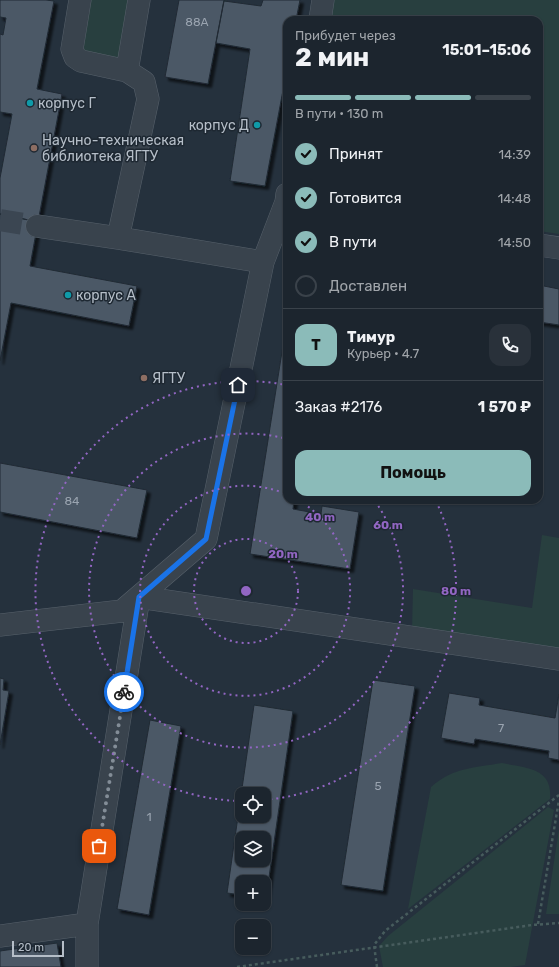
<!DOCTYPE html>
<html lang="ru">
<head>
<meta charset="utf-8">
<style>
  body { margin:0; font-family:Rubik,sans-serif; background:#29313a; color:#f1f3f6; height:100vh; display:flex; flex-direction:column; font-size:15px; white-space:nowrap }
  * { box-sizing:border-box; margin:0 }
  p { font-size:13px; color:#a0a5aa }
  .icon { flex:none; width:22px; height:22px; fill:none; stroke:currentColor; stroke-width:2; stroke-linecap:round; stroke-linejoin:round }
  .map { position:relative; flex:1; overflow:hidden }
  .panel { position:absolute; left:283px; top:16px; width:260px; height:488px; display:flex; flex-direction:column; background:#1c252e; border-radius:12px; box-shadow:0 1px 3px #0004,0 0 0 1px #3a424a }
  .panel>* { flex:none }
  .fabs { position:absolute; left:235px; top:787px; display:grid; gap:8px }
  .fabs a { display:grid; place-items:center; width:36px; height:36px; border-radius:8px; background:#1c252e; box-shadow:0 1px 3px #0004,0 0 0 1px #3a424a; font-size:20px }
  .scale { position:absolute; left:12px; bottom:10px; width:52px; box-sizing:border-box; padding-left:4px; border:2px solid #b5bec8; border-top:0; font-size:11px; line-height:14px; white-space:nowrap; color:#b5bec8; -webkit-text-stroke:3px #1e2832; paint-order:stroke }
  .pin { position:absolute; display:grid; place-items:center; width:34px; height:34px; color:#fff; margin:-17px; border-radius:8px; box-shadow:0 2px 6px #0006 }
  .courier { position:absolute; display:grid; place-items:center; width:40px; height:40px; margin:-20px; border:3px solid #1a73e8; border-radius:50%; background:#fff; color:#222; box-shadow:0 1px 5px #0007 }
  .overview em { font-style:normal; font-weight:700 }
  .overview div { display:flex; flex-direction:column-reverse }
  .overview { display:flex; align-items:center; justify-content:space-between; height:68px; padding:0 12px }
  h1 { font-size:26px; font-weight:700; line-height:30px }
  .bar { display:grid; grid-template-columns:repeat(4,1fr); gap:6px 4px; align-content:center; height:48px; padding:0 12px }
  .bar i { height:5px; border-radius:3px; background:#3a424a }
  .bar .on { background:#8bbbb9 }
  .bar p { grid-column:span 4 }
  .line { display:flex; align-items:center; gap:10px; padding:0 12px; border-top:1px solid #3a424a }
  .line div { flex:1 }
  .round { display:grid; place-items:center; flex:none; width:42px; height:42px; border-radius:12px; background:#29313a }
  ol { padding:0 12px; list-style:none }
  li { display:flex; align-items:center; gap:12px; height:44px }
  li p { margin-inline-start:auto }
  li .icon { padding:4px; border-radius:50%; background:#8bbbb9; color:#111; stroke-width:4 }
  li:last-child { color:#a0a5aa }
  li i { width:22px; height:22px; border:2px solid #3a424a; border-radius:50% }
  .action { display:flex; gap:8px; margin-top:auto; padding:8px 12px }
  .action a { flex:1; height:46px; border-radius:12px; background:#8bbbb9; color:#111; font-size:16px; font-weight:700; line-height:46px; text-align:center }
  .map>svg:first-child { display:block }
</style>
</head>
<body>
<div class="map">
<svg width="559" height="967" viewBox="0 0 559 967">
  <defs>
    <filter id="shadow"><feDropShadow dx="3.5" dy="3.5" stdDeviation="1" flood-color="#0009"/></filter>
  </defs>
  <rect width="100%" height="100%" fill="#25313d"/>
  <path fill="#283f3f" d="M89,0H130L121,60L84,51L83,44Z
    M333,0H559V234L539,231V20H330Z
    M542,535L559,538V654L412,630L413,589L532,608Z
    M502,763C525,768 553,767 550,799L408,909L431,787C454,767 474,768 502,763Z
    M548,807L554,810L525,965L511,967H383L379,946L388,936Z
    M559,829V914H546Z"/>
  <path fill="#4b5866" stroke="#202a34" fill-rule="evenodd" filter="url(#shadow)" d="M0,0H46L54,1L37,89L62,94L38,222L0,214V178L12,114L0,112V34L3,35L6,18L0,17Z
    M179,0H224L208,84L165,77Z
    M263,0H300L296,20H287V69L265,186L230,181L250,49L216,43L224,1L261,6Z
    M0,214L38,222L30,266L137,286L129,326L11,303L0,361Z
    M539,285L559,289V325L539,322Z
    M287,320V500H294L293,509L321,514L322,506L359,512L350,569L250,554Z
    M0,463L147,490L137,538L0,512Z
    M0,678L4,679L3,690L9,691L0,745Z
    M373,680L415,686L383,891L341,885Z
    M449,693L480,698L479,705L555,718L559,694V760L548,758L549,751L475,739L474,744L441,738Z
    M254,705L293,711L266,898H264V882H242V895L227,893ZM242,794H264V816H242ZM242,838H264V860H242Z
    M150,720L181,726L149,915L117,909Z
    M57,943L61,967H0V951Z"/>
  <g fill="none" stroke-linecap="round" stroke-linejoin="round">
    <path stroke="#3b4652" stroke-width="22" stroke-dasharray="22 11" stroke-linecap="butt" d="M0,220L37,226"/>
    <defs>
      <path id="minor" d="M80,0L72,49L75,57L81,61L127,71
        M320,20L323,0
        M37,226L118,238L263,262
        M118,238L148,99L144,82L127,71L139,0
        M539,245L559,248
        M0,625L122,611L206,539L263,262L286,202L287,194
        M0,936L87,924
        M87,967V924L139,597L559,659"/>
    </defs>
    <use href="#minor" stroke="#57616b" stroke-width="23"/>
    <path stroke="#475c5d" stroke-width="2.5" stroke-dasharray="3 3" stroke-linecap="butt" d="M538,924L559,800
      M237,967L532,925L559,923
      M377,967L374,945L385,931L559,795"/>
    <use href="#minor" stroke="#39434d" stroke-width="22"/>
  </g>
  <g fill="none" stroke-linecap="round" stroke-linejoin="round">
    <path stroke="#838d97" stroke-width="4" stroke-dasharray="0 7.2" d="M99,846L124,692"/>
    <path stroke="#1a73e8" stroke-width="5" d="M124,692L139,597L206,539L238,385"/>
  </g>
  <g fill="none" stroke="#9266c3" stroke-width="2" stroke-dasharray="2 4">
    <circle cx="246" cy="591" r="52"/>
    <path d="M298 500A105 105 0 1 1 286 494"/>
    <path d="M375 501A157 157 0 1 1 287 439"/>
    <path d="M241 801A210 210 0 1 1 286 385M436 501A210 210 0 0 1 264 800"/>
  </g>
  <g fill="#0f9aa8" stroke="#1e2832" stroke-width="1.5">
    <circle cx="30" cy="103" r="4"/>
    <circle cx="257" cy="125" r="4"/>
    <circle cx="68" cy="295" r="4"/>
  </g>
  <g fill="#8d6e63" stroke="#1e2832" stroke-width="1.5">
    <circle cx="34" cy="148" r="4"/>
    <circle cx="144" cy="378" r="4"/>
  </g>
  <g text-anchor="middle" stroke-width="3" stroke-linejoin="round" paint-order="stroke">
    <g font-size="12" fill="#9aa4b0">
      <text x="197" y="26">88А</text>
      <text x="72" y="505">84</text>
      <text x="501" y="732">7</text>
      <text x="378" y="790">5</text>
      <text x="149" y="821">1</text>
    </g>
    <g font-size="14" fill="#b5bec8" stroke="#1e2832" text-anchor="start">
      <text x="38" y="108">корпус Г</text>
      <text x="249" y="130" text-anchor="end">корпус Д</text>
      <text x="42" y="145">Научно-техническая<tspan x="42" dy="16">библиотека ЯГТУ</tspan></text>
      <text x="76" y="300">корпус А</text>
      <text x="152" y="383">ЯГТУ</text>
    </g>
  </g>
  <circle cx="246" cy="591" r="6" fill="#9266c3" stroke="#1e2832" stroke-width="2"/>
  <g font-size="12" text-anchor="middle" font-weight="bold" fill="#9266c3" stroke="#1e2832" stroke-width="3" stroke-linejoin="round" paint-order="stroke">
    <text x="320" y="521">40 m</text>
    <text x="388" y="529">60 m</text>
    <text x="283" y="558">20 m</text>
    <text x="456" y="595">80 m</text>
  </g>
</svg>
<div class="fabs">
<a><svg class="icon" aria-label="locate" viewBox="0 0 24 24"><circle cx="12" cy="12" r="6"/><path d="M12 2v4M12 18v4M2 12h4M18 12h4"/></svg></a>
<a><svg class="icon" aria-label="layers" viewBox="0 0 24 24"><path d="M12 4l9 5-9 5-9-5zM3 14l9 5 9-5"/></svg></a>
<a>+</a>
<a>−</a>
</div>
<div class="scale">20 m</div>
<div class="pin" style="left:99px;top:846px;background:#ea580c"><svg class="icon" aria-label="bag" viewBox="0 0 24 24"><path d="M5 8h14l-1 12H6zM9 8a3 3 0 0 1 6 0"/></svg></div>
<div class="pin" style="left:238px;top:385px;background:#1f2937"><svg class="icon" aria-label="home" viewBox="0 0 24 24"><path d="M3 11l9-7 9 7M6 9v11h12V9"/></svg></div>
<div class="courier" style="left:124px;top:692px"><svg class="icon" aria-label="bike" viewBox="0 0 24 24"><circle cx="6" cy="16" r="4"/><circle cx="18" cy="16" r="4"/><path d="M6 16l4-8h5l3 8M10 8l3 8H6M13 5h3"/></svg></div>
<section class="panel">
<div class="overview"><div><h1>2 мин</h1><p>Прибудет через</p></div><em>15:01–15:06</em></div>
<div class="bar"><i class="on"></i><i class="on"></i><i class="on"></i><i></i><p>В пути · 130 m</p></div>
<ol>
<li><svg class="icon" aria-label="check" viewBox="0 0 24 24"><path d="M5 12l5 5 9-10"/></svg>Принят<p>14:39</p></li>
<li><svg class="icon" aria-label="check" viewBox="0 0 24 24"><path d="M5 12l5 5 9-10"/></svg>Готовится<p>14:48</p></li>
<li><svg class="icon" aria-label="check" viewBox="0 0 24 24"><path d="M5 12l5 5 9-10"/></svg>В пути<p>14:50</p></li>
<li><i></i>Доставлен</li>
</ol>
<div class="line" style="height:72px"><b class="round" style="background:#8bbbb9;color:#111">Т</b><div><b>Тимур</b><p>Курьер · 4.7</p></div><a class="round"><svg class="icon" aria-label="phone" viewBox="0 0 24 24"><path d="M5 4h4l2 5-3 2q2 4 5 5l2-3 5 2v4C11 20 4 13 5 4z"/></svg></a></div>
<div class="line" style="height:52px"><div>Заказ #2176</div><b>1 570 ₽</b></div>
<div class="action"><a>Помощь</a></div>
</section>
</div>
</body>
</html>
